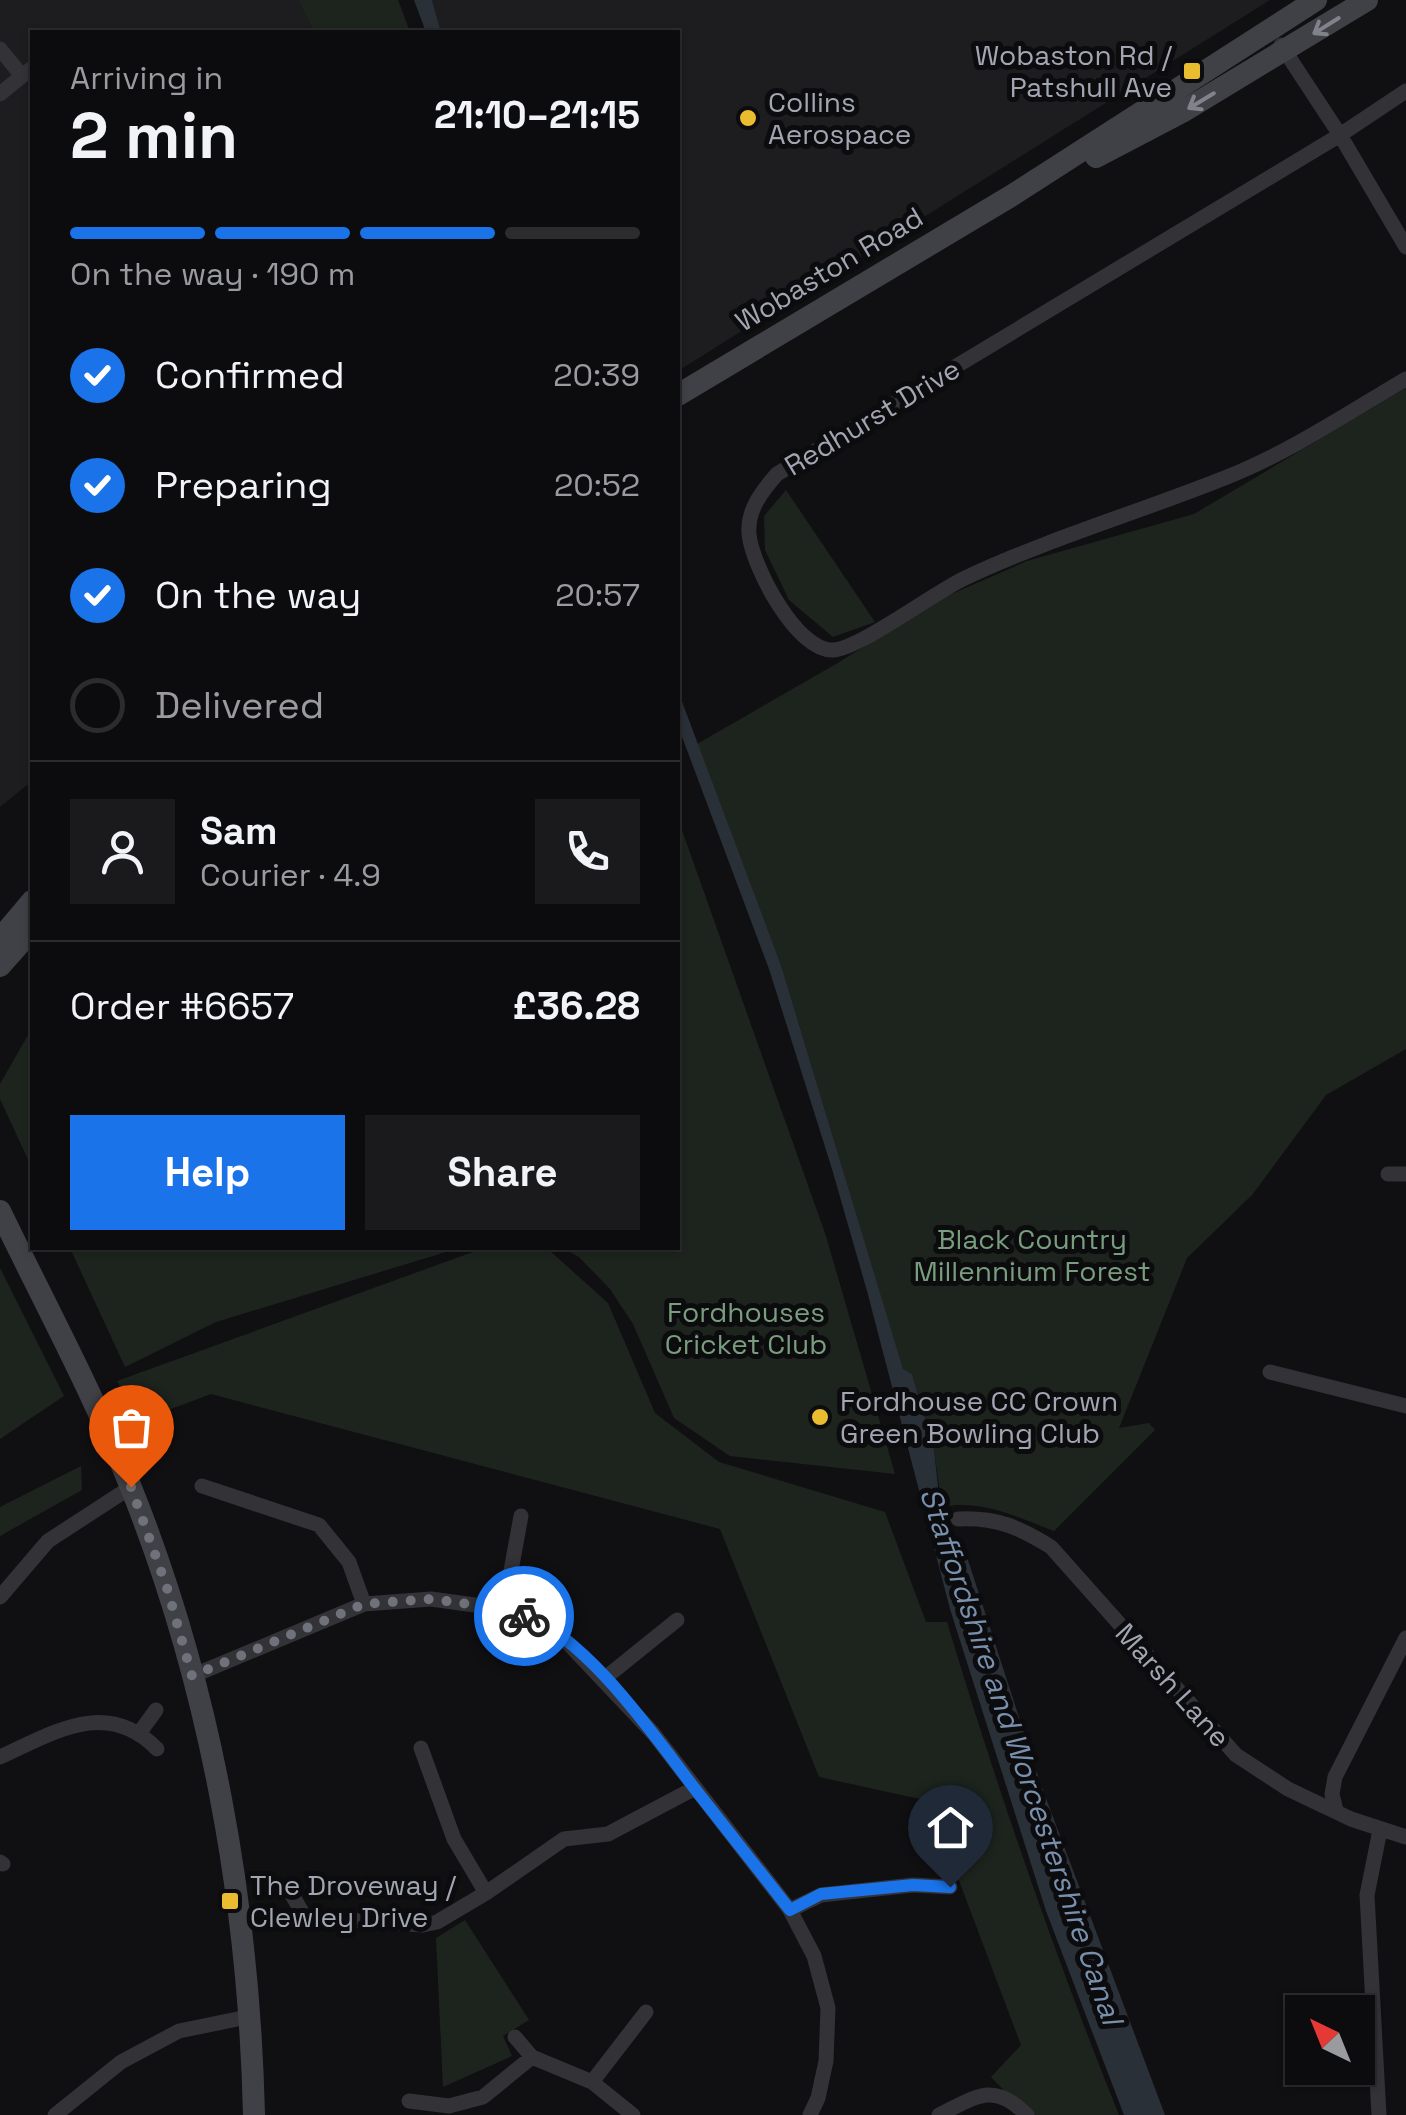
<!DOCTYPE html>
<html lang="en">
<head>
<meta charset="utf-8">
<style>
  body { margin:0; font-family:"Space Grotesk",sans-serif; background:#1a1a1c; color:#f1f3f6; height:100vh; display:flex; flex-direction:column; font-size:38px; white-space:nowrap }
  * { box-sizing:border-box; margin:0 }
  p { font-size:32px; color:#9a9b9e }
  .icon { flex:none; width:55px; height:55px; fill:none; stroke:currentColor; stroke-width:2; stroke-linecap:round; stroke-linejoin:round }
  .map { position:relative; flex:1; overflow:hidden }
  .details { position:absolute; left:30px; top:30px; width:650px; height:1220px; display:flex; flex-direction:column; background:#0c0c0e; border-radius:0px; box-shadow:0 2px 8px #0004,0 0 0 2px #2c2c2e }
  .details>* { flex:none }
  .needle { width:65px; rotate:317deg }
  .buttons { position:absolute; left:1285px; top:1995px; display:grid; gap:20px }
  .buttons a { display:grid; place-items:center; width:90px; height:90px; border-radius:0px; background:#0c0c0e; box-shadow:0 2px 8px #0004,0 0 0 2px #2c2c2e; font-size:50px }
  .pin { position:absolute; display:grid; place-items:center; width:85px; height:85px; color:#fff; margin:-102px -42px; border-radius:50% 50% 50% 0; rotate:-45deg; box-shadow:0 0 10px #0007 }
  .pin .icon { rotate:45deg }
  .courier { position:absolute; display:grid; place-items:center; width:100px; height:100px; margin:-50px; border:8px solid #1a73e8; border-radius:50%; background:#fff; color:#222; box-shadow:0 2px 12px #0007 }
  .overview em { font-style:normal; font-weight:600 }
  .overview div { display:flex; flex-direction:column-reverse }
  .overview { display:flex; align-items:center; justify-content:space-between; height:170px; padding:0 40px }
  h1 { font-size:65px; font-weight:600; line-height:75px }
  .bar { display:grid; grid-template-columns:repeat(4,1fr); gap:15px 10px; align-content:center; height:120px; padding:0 40px }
  .bar i { height:12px; border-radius:8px; background:#2c2c2e }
  .bar .current { background:#1a73e8 }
  .bar p { grid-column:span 4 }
  .line { display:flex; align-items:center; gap:25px; padding:0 40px; border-top:2px solid #2c2c2e }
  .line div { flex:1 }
  .round { display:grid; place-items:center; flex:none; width:105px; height:105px; border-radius:0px; background:#1a1a1c }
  ol { padding:0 40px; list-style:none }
  li { display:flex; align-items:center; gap:30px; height:110px }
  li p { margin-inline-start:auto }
  li .icon { padding:10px; border-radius:50%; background:#1a73e8; color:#fff; stroke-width:4 }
  li:last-child { color:#9a9b9e }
  li i { width:55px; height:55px; border:5px solid #2c2c2e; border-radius:50% }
  .cta { display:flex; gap:20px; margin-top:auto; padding:20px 40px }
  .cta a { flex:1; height:115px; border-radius:0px; background:#1a73e8; color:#fff; font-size:40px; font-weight:600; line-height:115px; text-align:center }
  .cta a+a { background:#1a1a1c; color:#f1f3f6 }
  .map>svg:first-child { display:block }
</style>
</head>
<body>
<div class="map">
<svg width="1406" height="2115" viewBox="0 0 1406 2115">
  <rect width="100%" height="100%" fill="#101012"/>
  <path fill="#1d1c1f" d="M0,0H298L314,32H32V781L0,807Z
    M432,0H1270L678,371V32H441Z"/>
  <path fill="#1d241e" d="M298,0H398L410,32H314Z
    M1406,388V1049L1326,1095L1252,1195L1187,1258L1119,1428L1149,1423L1155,1430L1054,1531C1017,1517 981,1499 942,1507L934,1450L912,1374L903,1370L781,965L697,744L836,664L945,597L1027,561L1194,514Z
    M786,490L875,622L833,637L789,600L765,550L764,516Z
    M678,819L826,1236L895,1474L730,1456L674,1418L633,1324L610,1289L579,1257L562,1248H678Z
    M32,1028V1168L0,1099V1084Z
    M70,1248H459L216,1322L125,1367Z
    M484,1248L549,1250L608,1303L655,1413L719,1462L885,1512L926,1622H947C997,1788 1054,1954 1119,2115H1028L991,2077L1021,2045L929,1801L819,1777L720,1529L211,1394L139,1421L117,1381Z
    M0,1268L64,1396L0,1439Z
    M81,1466L82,1490L0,1536V1507Z
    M465,1920L529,2020L503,2036L512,2056L443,2087L436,1938Z"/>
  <path fill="#293037" d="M414,0H432L441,32H426Z
    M678,691L781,965L903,1369L912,1374L934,1450L942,1523L947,1537L967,1557L1041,1785L1165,2115H1124L1046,1911L950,1609L867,1291L832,1169L769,969L678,726Z"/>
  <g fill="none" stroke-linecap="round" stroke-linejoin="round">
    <path stroke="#323237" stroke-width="15" d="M1281,45L1340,135L1406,247
      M0,49L22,76
      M1406,91L1340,135L777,474C762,491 747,510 749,534C752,566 797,652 833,650C859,649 935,592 965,578C1050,538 1140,512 1227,477C1290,452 1348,413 1406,379
      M0,94L32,68
      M1388,1174H1406
      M1270,1372L1406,1406
      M202,1486L319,1525L349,1562L364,1604
      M958,1519C996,1517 1019,1527 1051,1547L1236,1755L1288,1789L1351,1819L1406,1837
      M0,1597L48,1541L131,1487
      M504,1609L521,1516
      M192,1676L364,1604L431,1599L504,1609L536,1620L567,1642L653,1733L790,1910L814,1956L828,2008L826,2061L818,2098L810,2115
      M605,1678L677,1620
      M140,1732L156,1710
      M421,1748L454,1839L486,1893
      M0,1757C55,1732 107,1698 157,1749
      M1336,1810L1332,1794L1335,1777L1406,1638
      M0,1862L3,1864
      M292,1895L305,1917L423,1925L437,1922L486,1893L564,1839L608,1834L695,1788
      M790,1910L821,1895L913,1885L950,1887
      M515,2037L532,2057
      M592,2082L646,2012
      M409,2101L449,2106L483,2097L532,2057L592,2082L633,2115
      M55,2115L121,2062L179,2031L252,2016
      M939,2115C976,2097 993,2081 1027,2115
      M1379,2115L1367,1895L1380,1830"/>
    <path stroke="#404146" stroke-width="22" d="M1096,157L1182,112L1367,0
      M678,395L1011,196L1316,0
      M0,939L32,901
      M0,966L32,930
      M0,1211C44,1302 92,1391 130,1485C210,1684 249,1901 254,2115"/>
  </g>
  <defs><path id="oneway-shaft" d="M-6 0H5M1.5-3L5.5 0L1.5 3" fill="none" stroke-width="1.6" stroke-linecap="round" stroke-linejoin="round" transform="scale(2.5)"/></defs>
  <g stroke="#80838c">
    <use href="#oneway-shaft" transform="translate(1326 26) rotate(148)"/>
    <use href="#oneway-shaft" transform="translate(1201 101) rotate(149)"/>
  </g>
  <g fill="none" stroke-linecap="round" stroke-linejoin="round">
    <path stroke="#6f727a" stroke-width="10" stroke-dasharray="0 18" d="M131,1487L167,1588L192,1676L364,1604L431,1599L504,1609L524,1616"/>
    <path stroke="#1a73e8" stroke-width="12" d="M524,1616C585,1635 656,1738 695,1789C727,1830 759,1870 790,1910L821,1894L913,1885L950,1887"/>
  </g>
  <g fill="#eabc30" stroke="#0c0b0d" stroke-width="4">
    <rect x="1182" y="61" width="20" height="20" rx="5"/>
    <circle cx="748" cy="118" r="10"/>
    <circle cx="820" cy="1417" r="10"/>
    <rect x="220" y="1891" width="20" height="20" rx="5"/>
  </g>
  <g text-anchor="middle" stroke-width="10" stroke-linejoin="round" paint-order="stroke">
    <g font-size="28" fill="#a2a6b2" stroke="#0c0b0d" text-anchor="start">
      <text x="1172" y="65" text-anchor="end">Wobaston Rd /<tspan x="1172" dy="32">Patshull Ave</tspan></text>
      <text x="768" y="112">Collins<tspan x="768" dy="32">Aerospace</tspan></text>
      <text x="840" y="1411">Fordhouse CC Crown<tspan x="840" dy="32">Green Bowling Club</tspan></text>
      <text x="250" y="1895">The Droveway /<tspan x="250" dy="32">Clewley Drive</tspan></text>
    </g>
    <g font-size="28" fill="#a2a6b2" stroke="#0c0b0d">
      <text transform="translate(829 269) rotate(-31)" y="10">Wobaston Road</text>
      <text transform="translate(872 417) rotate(-31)" y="10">Redhurst Drive</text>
      <text transform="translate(1173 1685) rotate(48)" y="10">Marsh Lane</text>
    </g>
    <g font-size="28" fill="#799d7f" stroke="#0c0b0d">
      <text x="1032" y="1249">Black Country<tspan x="1032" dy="32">Millennium Forest</tspan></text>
      <text x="746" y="1322">Fordhouses<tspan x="746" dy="32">Cricket Club</tspan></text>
    </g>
    <g font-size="30" font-style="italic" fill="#7990ad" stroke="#0c0b0d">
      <text transform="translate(1021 1756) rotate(71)" y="10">Staffordshire and Worcestershire Canal</text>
    </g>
  </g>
</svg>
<div class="buttons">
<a><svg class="needle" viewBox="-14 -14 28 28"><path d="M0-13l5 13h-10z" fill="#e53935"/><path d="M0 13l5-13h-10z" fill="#9a9b9e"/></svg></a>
</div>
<div class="pin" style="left:131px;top:1487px;background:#ea580c"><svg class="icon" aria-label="bag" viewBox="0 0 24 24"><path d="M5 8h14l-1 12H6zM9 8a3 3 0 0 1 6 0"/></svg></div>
<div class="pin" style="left:950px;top:1887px;background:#1f2937"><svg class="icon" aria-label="home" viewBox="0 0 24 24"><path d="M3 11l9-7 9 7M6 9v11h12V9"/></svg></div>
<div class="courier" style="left:524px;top:1616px"><svg class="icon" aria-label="bike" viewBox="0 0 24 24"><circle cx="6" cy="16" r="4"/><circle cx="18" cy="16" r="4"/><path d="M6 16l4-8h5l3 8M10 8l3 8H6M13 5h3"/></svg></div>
<section class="details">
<div class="overview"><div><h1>2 min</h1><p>Arriving in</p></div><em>21:10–21:15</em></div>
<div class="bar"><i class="current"></i><i class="current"></i><i class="current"></i><i></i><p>On the way · 190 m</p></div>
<ol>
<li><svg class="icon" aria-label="check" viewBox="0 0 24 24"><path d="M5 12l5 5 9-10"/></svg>Confirmed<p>20:39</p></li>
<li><svg class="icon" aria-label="check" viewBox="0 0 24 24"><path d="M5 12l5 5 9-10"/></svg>Preparing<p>20:52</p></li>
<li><svg class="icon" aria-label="check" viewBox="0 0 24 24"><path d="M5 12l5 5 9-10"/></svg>On the way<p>20:57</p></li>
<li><i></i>Delivered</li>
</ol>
<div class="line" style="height:180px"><a class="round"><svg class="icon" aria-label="person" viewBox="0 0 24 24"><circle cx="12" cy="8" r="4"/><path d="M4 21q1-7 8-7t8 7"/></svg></a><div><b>Sam</b><p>Courier · 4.9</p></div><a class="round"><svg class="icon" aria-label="phone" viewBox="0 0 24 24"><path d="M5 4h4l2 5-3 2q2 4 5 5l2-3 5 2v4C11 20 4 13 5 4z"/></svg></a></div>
<div class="line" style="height:130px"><div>Order #6657</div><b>£36.28</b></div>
<div class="cta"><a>Help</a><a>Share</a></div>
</section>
</div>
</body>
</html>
